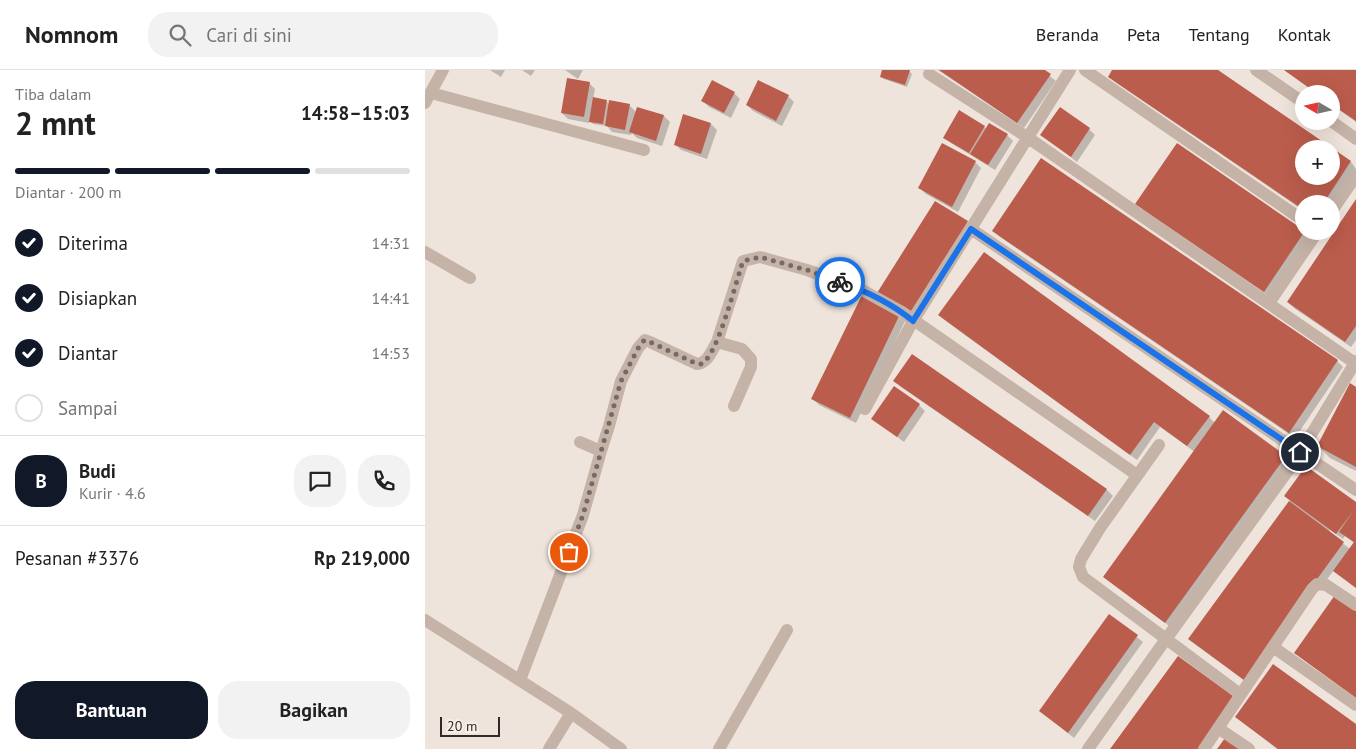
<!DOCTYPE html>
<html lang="id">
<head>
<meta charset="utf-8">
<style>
  body { margin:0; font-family:"PT Sans",sans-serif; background:#f2f2f2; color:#222; height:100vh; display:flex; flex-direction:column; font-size:19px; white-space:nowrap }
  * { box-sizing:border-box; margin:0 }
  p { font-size:16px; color:#767676 }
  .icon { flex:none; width:28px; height:28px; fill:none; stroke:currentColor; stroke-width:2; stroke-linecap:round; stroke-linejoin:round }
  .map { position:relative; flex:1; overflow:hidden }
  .details { display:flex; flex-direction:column; background:#fff; width:425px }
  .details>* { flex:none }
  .needle { width:32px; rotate:279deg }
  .tools { position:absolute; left:870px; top:15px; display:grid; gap:10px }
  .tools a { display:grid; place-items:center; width:45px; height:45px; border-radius:50%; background:#fff; box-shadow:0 5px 20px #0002; font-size:25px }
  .scale { position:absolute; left:15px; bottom:12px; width:60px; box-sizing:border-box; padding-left:5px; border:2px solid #332a27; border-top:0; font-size:14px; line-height:18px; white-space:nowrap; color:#332a27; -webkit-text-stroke:4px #f7eee7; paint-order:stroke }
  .pin { position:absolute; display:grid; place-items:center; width:42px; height:42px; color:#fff; margin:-21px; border:2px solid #fff; border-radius:50%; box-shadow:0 1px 5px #0007 }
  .courier { position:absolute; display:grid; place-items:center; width:50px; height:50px; margin:-25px; border:4px solid #1a73e8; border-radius:50%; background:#fff; color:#222; box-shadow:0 1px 6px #0007 }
  .headline em { font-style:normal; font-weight:700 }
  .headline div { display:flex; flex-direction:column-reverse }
  .headline { display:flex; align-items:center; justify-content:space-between; height:85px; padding:0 15px }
  h1 { font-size:32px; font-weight:700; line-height:38px }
  .bar { display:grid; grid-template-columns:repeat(4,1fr); gap:8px 5px; align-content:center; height:60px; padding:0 15px }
  .bar i { height:6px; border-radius:4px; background:#e0e0e0 }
  .bar .on { background:#111827 }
  .bar p { grid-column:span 4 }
  .line { display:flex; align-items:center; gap:12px; padding:0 15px; border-top:1px solid #e0e0e0 }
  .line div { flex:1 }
  .round { display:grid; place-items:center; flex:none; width:52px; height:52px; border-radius:20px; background:#f2f2f2 }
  ol { padding:0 15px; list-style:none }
  li { display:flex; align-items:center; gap:15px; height:55px }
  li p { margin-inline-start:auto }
  li .icon { padding:5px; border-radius:50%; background:#111827; color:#fff; stroke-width:4 }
  li:last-child { color:#767676 }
  li i { width:28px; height:28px; border:2px solid #e0e0e0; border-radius:50% }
  .button { display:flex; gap:10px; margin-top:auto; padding:10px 15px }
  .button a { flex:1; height:58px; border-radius:20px; background:#111827; color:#fff; font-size:20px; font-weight:700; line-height:58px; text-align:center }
  .button a+a { background:#f2f2f2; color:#222 }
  header { display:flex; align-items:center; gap:30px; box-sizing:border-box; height:70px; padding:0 25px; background:#fff; border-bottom:1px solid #e0e0e0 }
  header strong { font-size:24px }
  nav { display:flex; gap:28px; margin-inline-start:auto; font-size:18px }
  .search { width:350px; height:45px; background:#f2f2f2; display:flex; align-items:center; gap:12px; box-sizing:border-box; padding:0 18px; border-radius:20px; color:#767676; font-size:19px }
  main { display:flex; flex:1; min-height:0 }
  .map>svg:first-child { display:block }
</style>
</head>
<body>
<header>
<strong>Nomnom</strong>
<div class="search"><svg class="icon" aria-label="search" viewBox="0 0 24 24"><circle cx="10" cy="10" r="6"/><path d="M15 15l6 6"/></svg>Cari di sini</div>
<nav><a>Beranda</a><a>Peta</a><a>Tentang</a><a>Kontak</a></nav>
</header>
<main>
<section class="details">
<div class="headline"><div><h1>2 mnt</h1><p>Tiba dalam</p></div><em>14:58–15:03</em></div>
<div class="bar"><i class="on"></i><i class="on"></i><i class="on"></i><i></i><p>Diantar · 200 m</p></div>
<ol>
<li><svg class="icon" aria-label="check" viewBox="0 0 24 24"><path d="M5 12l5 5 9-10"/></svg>Diterima<p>14:31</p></li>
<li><svg class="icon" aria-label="check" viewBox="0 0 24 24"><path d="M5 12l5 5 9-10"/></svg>Disiapkan<p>14:41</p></li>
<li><svg class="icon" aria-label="check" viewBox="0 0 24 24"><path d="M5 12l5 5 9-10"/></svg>Diantar<p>14:53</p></li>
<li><i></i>Sampai</li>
</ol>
<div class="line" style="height:90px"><b class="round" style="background:#111827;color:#fff">B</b><div><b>Budi</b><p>Kurir · 4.6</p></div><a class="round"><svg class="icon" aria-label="chat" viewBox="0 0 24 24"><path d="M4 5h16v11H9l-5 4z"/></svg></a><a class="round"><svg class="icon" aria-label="phone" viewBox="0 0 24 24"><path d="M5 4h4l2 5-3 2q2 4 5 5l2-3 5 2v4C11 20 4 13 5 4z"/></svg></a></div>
<div class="line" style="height:65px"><div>Pesanan #3376</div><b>Rp 219,000</b></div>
<div class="button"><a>Bantuan</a><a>Bagikan</a></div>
</section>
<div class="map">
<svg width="931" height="679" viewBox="0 0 931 679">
  <rect width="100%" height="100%" fill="#efe4db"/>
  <path fill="#0003" fill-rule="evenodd" d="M65,0H80L76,7Z
    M97,0H110L106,6Z
    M140,0H158L153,9Z
    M458,0H483L487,4L482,17L459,9L456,6Z
    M513,0H617L631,11L599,58Z
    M689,0H791L879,79V106H906V79L926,92L931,99L906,136V134H879V141L796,84L790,78H787L690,12L684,6Z
    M859,0H931V52L906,34V24H892Z
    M287,12L309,23L315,29L306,48L284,37L278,31Z
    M164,13L170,19L168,29L181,31L185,35H204L212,43L213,38L239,46L245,52L237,76L212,68L207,63L206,65L187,62L182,56L168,54L165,51L164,53L143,49L137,43Z
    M363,26L369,32L357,56L328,41L322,35Z
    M286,54L292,60L282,89L256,80L250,74Z
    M559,57L562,59L582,65L588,71L570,100L526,73L520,67Z
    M664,59L670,65L652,92L617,65Z
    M518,75L550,92L556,98L533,142L501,124L495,118Z
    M752,75L880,162L886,167L845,227L718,140Z
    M931,131V270L926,277L869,238L863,232Z
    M542,152L548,158L491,249L459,229Z
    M569,161L912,291L918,297L870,368L575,167Z
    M437,227L480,251L431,353L394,335L388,329Z
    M515,245L784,347L790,353L860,387L866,393L747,558L679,507L770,382L735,357L712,390L521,251Z
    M487,286L682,420L688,426L670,451L476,317L470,311Z
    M931,318V401L905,388L893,376Z
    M494,335L500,341L479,372L448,349Z
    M861,426L931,434V518L909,500L894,520L890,517L825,615L765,569L865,431ZM905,460L918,469L920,466L929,473L925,479L903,462Z
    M685,546L718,572L649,668L616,641Z
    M811,647L931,656V679H852Z"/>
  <path fill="#bb5d4d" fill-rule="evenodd" d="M457,0H485L480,15L455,7Z
    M514,0H620L626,4L592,53Z
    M687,0H793L926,91L898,134H879V140L683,7ZM879,79H906V106H879Z
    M859,0H931V51L906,34V24H893Z
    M142,8L165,12L159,47L136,43Z
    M287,10L310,22L299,43L276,31Z
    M333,10L364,25L351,51L321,35Z
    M168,27L182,30L178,54L164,52Z
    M184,30L205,34L200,60L180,56Z
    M212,37L239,45L231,71L204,62Z
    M635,37L665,58L646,87L615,65Z
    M534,40L560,56L544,83L518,68Z
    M258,44L286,53L276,84L249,75Z
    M564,53L583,64L563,95L545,84Z
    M517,73L551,91L527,137L493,118Z
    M752,73L880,161L839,222L710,134Z
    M616,88L913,290L864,363L567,161Z
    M931,129V256L920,272L862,232Z
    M510,131L543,151L484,244L452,223Z
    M559,182L785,346L762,376L729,352L705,385L513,245Z
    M437,225L475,244L425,348L386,329Z
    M487,284L682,419L663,446L468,311Z
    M925,313L931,317V397L892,376Z
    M469,316L495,334L472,367L446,349Z
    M798,340L861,386L740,553L678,507Z
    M881,396L931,432V518L908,501L929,472L914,462L929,440L911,464L859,426Z
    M864,431L919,472L819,610L763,569Z
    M910,525L931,541V628L869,583Z
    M684,544L713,565L643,663L614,641Z
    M753,586L811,628L775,679H685Z
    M848,594L931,654V679H853L810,647Z
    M800,668L815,679H792Z"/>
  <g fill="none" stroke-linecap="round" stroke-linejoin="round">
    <path stroke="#c6b3a8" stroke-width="12" d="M660,0L879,151
      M831,0L879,33
      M504,4L602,67L930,293
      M6,23L219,80
      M0,33L18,0
      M906,51L931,69
      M906,142L931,106
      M546,159L931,420
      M0,182L45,208
      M844,233L893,161
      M292,272L318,191L335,187L382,200L439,221L477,242L712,405
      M440,339L488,251L645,0
      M734,375L675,458L656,489L654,497L658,507L815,624
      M176,381L184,356L196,311L213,278L220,270L225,272L272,294C283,293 287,280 292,272L317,279L326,289V297L309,336
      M0,550L146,643L196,679
      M848,577L931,635
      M95,610L158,445L176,381L155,372
      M793,658L824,679
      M124,679L146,643
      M294,679L362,560
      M663,679L736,576L870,391L931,291
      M779,679L887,519L892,514L901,515L931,535"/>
  </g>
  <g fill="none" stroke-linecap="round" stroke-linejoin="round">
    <path stroke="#756b66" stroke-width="5" stroke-dasharray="0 9" d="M144,482L158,445L196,311L216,273L220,270L225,272L272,294C276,294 276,295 279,292C294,279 311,212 318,191L335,187L382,200L415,212"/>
    <path stroke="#1a73e8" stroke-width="6" d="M415,212C441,221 466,233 488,251L546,159L875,382"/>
  </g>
</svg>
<div class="tools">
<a><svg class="needle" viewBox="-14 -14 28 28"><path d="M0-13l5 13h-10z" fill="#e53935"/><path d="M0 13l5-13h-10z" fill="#767676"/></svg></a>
<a>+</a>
<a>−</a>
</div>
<div class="scale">20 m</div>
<div class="pin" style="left:144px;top:482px;background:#ea580c"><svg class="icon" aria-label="bag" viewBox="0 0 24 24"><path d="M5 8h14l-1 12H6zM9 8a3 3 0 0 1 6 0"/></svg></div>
<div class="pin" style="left:875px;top:382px;background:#1f2937"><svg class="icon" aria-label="home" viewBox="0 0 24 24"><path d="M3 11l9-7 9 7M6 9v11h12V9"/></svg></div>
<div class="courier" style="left:415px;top:212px"><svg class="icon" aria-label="bike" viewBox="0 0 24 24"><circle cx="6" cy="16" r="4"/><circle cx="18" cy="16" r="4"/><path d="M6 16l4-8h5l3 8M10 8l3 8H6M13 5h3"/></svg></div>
</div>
</main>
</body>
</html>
